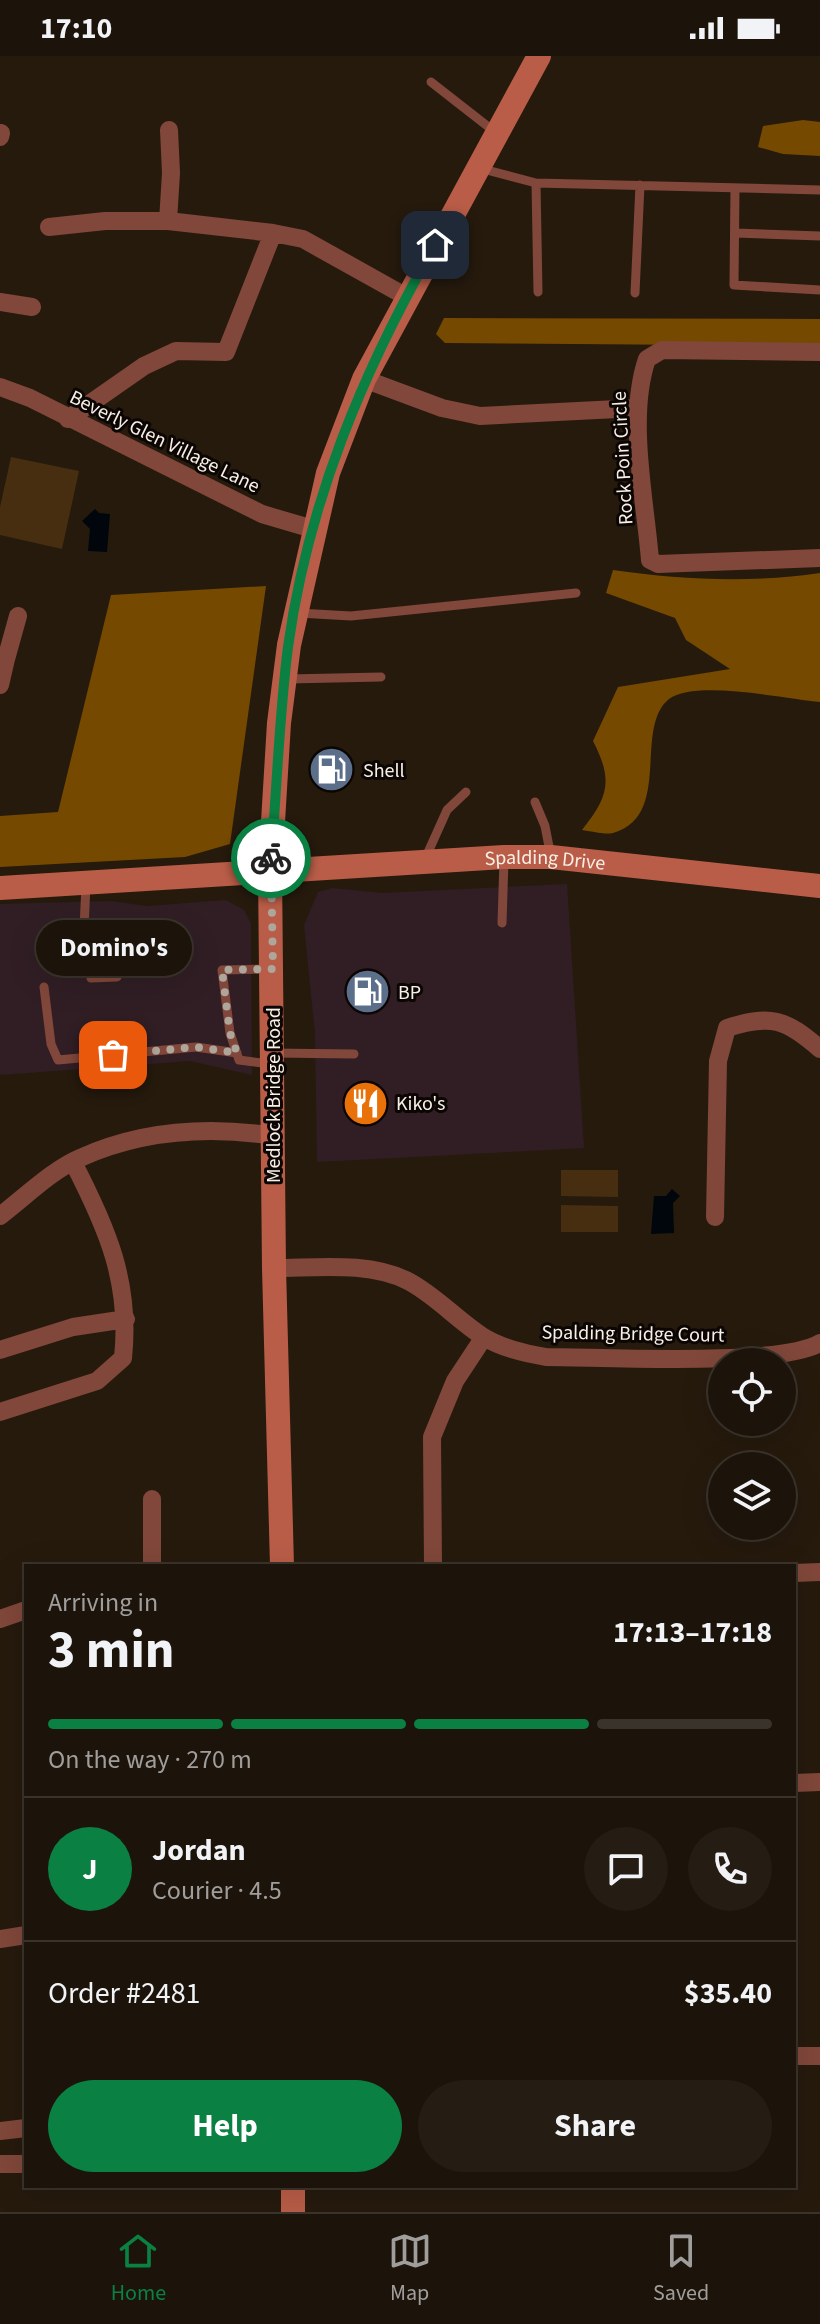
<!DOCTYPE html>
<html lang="en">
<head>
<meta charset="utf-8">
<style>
  body { margin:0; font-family:"Source Sans 3",sans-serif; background:#251d13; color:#f1f3f6; height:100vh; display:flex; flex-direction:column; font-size:30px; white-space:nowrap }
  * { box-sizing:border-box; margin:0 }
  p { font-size:26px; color:#a09e9c }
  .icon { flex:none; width:44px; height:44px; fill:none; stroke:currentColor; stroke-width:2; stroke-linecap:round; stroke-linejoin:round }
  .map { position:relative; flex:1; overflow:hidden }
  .side { position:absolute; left:24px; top:1508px; width:772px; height:624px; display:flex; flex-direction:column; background:#1c140a; border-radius:0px; box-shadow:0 8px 32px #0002,0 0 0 2px #3a332b }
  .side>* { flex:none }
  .tools { position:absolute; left:708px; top:1292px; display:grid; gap:16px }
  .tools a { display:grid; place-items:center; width:88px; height:88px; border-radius:50%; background:#1c140a; box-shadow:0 8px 32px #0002,0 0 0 2px #3a332b; font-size:40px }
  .pin { position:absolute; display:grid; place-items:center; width:68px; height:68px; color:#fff; margin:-34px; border-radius:16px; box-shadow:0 4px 12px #0006 }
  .courier { position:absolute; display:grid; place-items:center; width:80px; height:80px; margin:-40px; border:6px solid #0b8043; border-radius:50%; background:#fff; color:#222; box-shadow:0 2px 10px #0007 }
  .bubble { position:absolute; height:56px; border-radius:28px; background:#1c140a; box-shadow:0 8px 32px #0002,0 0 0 2px #3a332b; font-size:26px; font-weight:700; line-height:56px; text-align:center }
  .summary em { font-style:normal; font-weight:700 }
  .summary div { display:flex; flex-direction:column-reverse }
  .summary { display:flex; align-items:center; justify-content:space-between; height:136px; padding:0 24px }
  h1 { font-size:52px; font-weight:700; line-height:60px }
  .bar { display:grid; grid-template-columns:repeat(4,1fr); gap:12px 8px; align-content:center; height:96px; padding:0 24px }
  .bar i { height:10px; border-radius:6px; background:#3a332b }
  .bar .selected { background:#0b8043 }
  .bar p { grid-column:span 4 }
  .line { display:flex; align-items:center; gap:20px; padding:0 24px; border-top:2px solid #3a332b }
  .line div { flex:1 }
  .round { display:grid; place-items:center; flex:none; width:84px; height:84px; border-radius:42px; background:#251d13 }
  .button { display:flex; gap:16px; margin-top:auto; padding:16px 24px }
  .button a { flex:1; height:92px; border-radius:48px; background:#0b8043; color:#fff; font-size:32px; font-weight:700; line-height:92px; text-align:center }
  .button a+a { background:#251d13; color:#f1f3f6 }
  .status { display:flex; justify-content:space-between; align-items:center; height:56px; padding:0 40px; background:#1c140a; direction:ltr }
  .status svg { height:22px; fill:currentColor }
  .tab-bar { display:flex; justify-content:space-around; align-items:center; height:112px; border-top:2px solid #3a332b; background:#1c140a; font-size:22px; color:#a09e9c }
  .tab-bar a { display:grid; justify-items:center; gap:4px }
  .tab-bar .selected { color:#0b8043 }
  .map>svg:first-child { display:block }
</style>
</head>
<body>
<div class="status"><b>17:10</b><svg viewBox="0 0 49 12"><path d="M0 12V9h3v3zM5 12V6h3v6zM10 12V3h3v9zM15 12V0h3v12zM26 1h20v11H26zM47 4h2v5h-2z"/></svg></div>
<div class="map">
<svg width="820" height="2156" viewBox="0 0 820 2156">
  <rect width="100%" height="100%" fill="#261a0d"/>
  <path fill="#301e24" d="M567,828L584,1092L317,1106L315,978L304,869L318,836L332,832L382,837Z
    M226,844L244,854L251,867L252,1019L190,1005L0,1019V848L111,845L147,850Z"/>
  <path fill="#472e10" d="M11,401L79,415L62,493L0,479V451Z
    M561,1114H618V1141L561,1140Z
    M561,1149L618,1150V1176H561Z"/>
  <path fill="#764901" d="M803,64L820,66V100L783,98L758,91L763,70Z
    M444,262L820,263V290L445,287L436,278Z
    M613,514C682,524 751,527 820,517V646C787,643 695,623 669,643C633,672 673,760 613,777C605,779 591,775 582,774C609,740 613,724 593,685L618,631L730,613L686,584L675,562L606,537Z
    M266,530L230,788L185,801L0,811V760L58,756L111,539Z"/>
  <path fill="#00060c" d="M95,453L99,457L110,458L107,496L88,495L90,473L82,465Z
    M672,1133L680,1140L673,1147L674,1177L651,1178L654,1140H666Z"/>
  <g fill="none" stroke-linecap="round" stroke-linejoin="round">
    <path stroke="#80473a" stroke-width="9" d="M431,26L495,76
      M479,112L536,127L820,134
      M536,127L538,236
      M735,132L734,229L820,234
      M735,177L820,180
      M635,237L640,129
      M298,557L351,560L576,537
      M288,623L381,621
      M535,746L545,770L551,801
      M425,803L447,754L466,736
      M86,829L84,872L91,922L117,921
      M502,867L504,804
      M269,913L222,914L230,977L239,1004L270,1008
      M44,931L51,988L58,1004L196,991L237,997
      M273,997L354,998"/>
    <path stroke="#80473a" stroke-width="18" d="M0,81L1,77
      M168,165L171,117L169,74
      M49,171L105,165H168L273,177L303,183L405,240
      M0,246L32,251
      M820,296L662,294L647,303C627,361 645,442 650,504L658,508L820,502
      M364,323L442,352L480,360L637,352
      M0,331L30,342L262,458L313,473
      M68,363L144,310L176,295L226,296L273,177
      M0,600L6,603L0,629
      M6,603L18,560
      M0,1160C25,1141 52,1114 80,1102C142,1074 208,1070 274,1080
      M715,1161L718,1005L727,972C771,958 786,963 820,993
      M274,1212C316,1212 369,1205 408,1225C435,1239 456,1263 482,1280C501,1292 524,1297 546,1301C603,1301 778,1311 820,1287
      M0,1294L73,1271L126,1263
      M0,1356L97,1325L123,1302C131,1226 107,1172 73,1106
      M152,1443V1510
      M433,1510L432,1381L455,1325L484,1281
      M794,1517L820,1516
      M0,1563L26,1554
      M794,1727L820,1726
      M0,1883L26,1879
      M794,2000H820
      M0,2075L26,2072
      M0,2108H26"/>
    <g stroke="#b95d48" stroke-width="24">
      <path id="s1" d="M0,832L504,801H551L820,830"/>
      <path d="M282,1510L274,1212L270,815L279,667L289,589L328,417L364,323L539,0"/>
      <path d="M293,2130V2156"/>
    </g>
  </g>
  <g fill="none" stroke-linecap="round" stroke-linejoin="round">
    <path stroke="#aea59b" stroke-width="8" stroke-dasharray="0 14.4" d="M113,999L196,991L237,997L230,977L222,914L273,913L271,802"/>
    <path stroke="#0b8043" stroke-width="10" d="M271,802C277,732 279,661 288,591C308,446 363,315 435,189"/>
  </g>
  <defs>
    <symbol id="fuel-disc" viewBox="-11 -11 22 22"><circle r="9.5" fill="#5c6f8a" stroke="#0b0603"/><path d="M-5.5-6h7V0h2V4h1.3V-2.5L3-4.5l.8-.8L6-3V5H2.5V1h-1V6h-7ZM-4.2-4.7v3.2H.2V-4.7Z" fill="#fff"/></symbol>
    <symbol id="restaurant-disc" viewBox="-11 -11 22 22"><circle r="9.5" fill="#e8710a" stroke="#0b0603"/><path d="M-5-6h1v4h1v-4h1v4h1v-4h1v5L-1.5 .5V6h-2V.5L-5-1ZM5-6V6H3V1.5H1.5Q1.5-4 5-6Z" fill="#fff"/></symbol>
  </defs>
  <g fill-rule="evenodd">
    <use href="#fuel-disc" x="306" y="688" width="51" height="51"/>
    <use href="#fuel-disc" x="342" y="910" width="51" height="51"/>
    <use href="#restaurant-disc" x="340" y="1022" width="51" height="51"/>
  </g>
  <g text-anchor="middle" stroke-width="6" stroke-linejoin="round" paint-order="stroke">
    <g font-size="20" fill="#f8f0e7" stroke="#0b0603">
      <text transform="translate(165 385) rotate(26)" y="7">Beverly Glen Village Lane</text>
      <text transform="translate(622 402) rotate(-93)" y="7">Rock Poin Circle</text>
      <text dy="7" stroke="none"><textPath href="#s1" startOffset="546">Spalding Drive</textPath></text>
      <text transform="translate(273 1039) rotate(-90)" y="7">Medlock Bridge Road</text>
      <text transform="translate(633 1277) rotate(1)" y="7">Spalding Bridge Court</text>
    </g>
    <g font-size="20" fill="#f8f0e7" stroke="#0b0603" text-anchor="start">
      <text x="363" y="721">Shell</text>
      <text x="398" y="943">BP</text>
      <text x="396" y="1054">Kiko's</text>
    </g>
  </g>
</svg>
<div class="tools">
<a><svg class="icon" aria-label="locate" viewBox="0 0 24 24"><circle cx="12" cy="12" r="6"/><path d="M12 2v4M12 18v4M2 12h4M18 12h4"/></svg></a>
<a><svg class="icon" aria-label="layers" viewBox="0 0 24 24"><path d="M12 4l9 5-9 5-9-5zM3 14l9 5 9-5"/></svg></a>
</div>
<div class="pin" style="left:113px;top:999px;background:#ea580c"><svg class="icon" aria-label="bag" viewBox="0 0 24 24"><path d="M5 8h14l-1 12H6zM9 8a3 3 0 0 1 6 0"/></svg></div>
<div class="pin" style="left:435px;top:189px;background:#1f2937"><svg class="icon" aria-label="home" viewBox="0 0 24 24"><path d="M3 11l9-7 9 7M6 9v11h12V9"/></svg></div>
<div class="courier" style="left:271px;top:802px"><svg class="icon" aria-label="bike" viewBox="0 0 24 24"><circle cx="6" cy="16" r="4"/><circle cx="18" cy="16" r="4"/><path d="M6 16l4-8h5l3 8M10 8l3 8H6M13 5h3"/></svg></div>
<div class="bubble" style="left:36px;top:864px;width:156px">Domino's</div>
<section class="side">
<div class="summary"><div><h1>3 min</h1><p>Arriving in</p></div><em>17:13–17:18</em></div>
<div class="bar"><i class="selected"></i><i class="selected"></i><i class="selected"></i><i></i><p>On the way · 270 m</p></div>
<div class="line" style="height:144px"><b class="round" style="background:#0b8043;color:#fff">J</b><div><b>Jordan</b><p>Courier · 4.5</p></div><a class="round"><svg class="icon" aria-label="chat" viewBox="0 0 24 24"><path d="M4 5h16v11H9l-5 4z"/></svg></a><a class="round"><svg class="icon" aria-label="phone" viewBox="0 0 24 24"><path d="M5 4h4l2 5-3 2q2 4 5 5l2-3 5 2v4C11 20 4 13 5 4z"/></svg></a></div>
<div class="line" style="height:104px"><div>Order #2481</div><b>$35.40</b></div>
<div class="button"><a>Help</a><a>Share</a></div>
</section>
</div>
<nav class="tab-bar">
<a class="selected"><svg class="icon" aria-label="home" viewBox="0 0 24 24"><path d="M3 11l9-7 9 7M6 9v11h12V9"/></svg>Home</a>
<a><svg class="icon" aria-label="map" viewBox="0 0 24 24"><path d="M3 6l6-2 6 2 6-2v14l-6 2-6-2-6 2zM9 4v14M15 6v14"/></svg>Map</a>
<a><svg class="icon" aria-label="saved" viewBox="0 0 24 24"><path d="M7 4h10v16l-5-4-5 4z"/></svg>Saved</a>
</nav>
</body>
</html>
